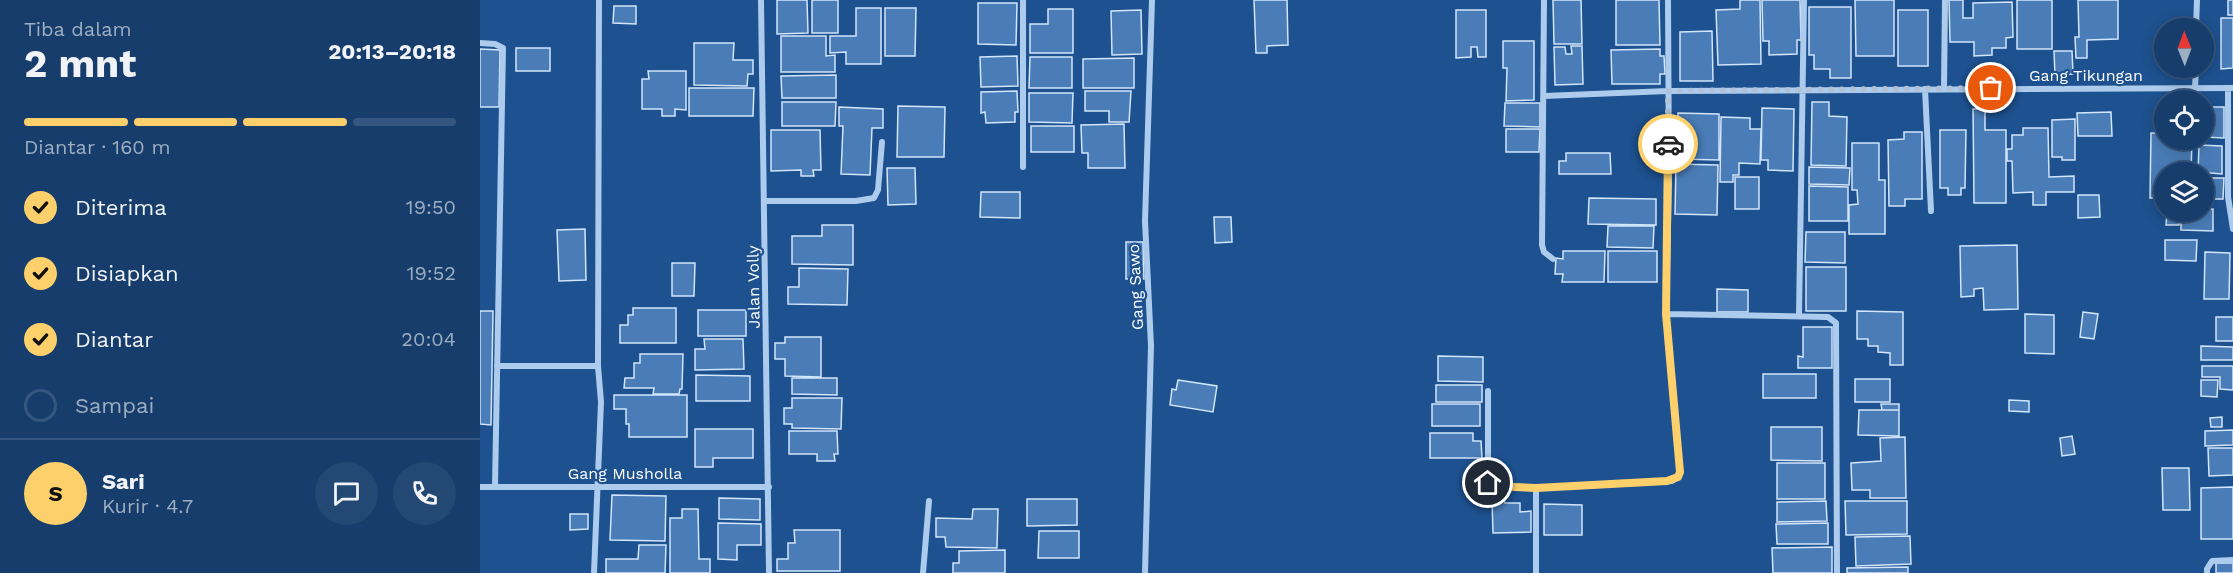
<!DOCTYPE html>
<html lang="id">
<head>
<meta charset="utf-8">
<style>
  body { margin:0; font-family:"Work Sans",sans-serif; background:#234873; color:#f1f3f6; height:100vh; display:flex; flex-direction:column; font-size:22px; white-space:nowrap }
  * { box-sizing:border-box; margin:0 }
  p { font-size:20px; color:#9eaec1 }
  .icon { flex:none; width:33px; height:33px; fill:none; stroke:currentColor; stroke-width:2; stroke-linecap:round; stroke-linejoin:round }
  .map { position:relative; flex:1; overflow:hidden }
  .drawer { display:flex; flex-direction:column; background:#163d6b; width:480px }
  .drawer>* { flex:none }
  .needle { width:39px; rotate:359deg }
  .controls { position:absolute; left:1674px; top:18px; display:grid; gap:12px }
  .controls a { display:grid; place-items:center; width:60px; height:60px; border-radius:50%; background:#163d6b; box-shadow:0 3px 15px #0003,0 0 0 2px #35567e; font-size:30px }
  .pin { position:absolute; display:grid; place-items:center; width:51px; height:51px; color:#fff; margin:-26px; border:3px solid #fff; border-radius:50%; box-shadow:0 2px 6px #0007 }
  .courier { position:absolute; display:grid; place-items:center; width:60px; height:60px; margin:-30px; border:4px solid #fdd06b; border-radius:50%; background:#fff; color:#222; box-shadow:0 2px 8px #0007 }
  .headline em { font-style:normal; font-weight:700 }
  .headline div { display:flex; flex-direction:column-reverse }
  .headline { display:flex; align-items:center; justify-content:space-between; height:102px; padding:0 24px }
  h1 { font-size:39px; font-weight:700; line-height:45px }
  .bar { display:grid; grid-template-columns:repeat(4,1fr); gap:9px 6px; align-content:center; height:72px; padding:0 24px }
  .bar i { height:8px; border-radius:4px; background:#35567e }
  .bar .current { background:#fdd06b }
  .bar p { grid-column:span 4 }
  .line { display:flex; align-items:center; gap:15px; padding:0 24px; border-top:2px solid #35567e }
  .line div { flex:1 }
  .round { display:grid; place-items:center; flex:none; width:63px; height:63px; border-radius:32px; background:#234873 }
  ol { padding:0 24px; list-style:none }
  li { display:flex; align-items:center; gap:18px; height:66px }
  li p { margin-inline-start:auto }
  li .icon { padding:6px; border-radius:50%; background:#fdd06b; color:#111; stroke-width:4 }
  li:last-child { color:#9eaec1 }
  li i { width:33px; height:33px; border:3px solid #35567e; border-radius:50% }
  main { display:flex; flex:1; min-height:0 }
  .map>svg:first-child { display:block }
</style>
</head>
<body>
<main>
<section class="drawer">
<div class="headline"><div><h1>2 mnt</h1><p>Tiba dalam</p></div><em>20:13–20:18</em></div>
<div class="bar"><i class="current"></i><i class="current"></i><i class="current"></i><i></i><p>Diantar · 160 m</p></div>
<ol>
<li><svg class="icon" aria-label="check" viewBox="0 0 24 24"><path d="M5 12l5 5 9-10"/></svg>Diterima<p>19:50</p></li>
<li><svg class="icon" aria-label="check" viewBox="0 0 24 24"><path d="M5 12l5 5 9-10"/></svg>Disiapkan<p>19:52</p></li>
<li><svg class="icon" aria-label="check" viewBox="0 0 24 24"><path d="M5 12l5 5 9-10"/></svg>Diantar<p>20:04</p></li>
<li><i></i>Sampai</li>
</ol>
<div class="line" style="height:108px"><b class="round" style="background:#fdd06b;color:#111">S</b><div><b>Sari</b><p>Kurir · 4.7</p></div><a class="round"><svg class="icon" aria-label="chat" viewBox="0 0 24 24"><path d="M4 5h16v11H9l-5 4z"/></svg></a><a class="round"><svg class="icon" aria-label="phone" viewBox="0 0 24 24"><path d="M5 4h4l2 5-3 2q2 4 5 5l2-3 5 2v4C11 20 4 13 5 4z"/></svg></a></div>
</section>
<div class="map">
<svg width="1753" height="573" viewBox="0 0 1753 573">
  <rect width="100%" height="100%" fill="#1d518f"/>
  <path fill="#4a7db8" stroke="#d2e5fa" stroke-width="1.5" d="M297,0H327L328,33L297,34Z
    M332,0H358V33H332Z
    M774,0H807L808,45L787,46V53H776Z
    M1073,0H1101L1102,44H1074Z
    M1136,0H1179L1180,45H1136Z
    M1260,0H1280L1281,64L1238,65L1236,10L1260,9Z
    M1282,0H1320L1321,40H1317V54L1289,55V41H1283Z
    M1375,0H1414V56H1376Z
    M1469,0H1483V18H1493V3L1532,2L1533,37L1526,38V48H1512V55L1494,56V42H1470Z
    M1537,0H1572V49H1537Z
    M1598,0H1638V39L1607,40V58H1596L1595,37H1599Z
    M1748,0H1753V15H1748Z
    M498,3H537L536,45L498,44Z
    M134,6H156V24L133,23Z
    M1329,7H1371V78H1350V69H1334V55H1329Z
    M376,8H401V64H366V52L350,53V36H376Z
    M405,8H436L435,56H405Z
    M568,9H593V53H550V24H568Z
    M661,10L662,54L632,55L631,11Z
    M976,10H1006V57H998L997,47H991V57L976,58Z
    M1418,10H1448V66H1418Z
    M1741,18H1753V68L1741,69Z
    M1232,31L1233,81H1200V32Z
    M301,36H346V56L355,55V72H301Z
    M1023,41H1054V100L1026,101L1027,68H1023Z
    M214,43H254L253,60H273V74H268L267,86L214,85Z
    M1091,46H1102L1103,84L1075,85L1074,47H1085L1086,54H1092Z
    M36,48H70V71H36Z
    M0,49L20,50L19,107H0Z
    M1180,49V56H1184L1185,74H1180V84H1132L1131,50Z
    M1574,51H1592L1593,74L1575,75Z
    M537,56L538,86L501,87L500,57Z
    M550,57H592V88H549Z
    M654,58V88H603V59Z
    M168,71H206V110L195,109V116H182V109H162V79H169Z
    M356,75V98H302L301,76Z
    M209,88H274L273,116H209Z
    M537,91L538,112H535V122L506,123L505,112L501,113V92Z
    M605,91H651L649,122H629V111H605Z
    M549,93H593L592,123L549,122Z
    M302,102H356L355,126H302Z
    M1332,102H1349V116L1367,117L1366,166L1331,165Z
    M1025,103H1060V127L1024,126Z
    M418,106L465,107L464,157H417Z
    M359,107L403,109V128H392L390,175L361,174L363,126H359Z
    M1724,107H1744V138L1724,137Z
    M1282,108L1314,109L1313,171L1288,170V160H1281Z
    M1493,109H1505V130H1526V203H1494Z
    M1631,112L1632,136H1598L1597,113Z
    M1198,113L1239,114V160L1197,159Z
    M1241,117L1270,118V129H1281L1280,164L1259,163V175H1253V182H1240Z
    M1595,119V160H1582V157H1572V120Z
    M644,124L645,168H608V153H602L601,125Z
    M551,126H594V152H551Z
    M1543,128H1568L1569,177L1594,176V192H1566V205H1553V192L1533,193L1532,161H1527V149H1532V135H1543Z
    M1026,129H1060L1059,152H1026Z
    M291,130H340L341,170H333L334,176H321V170L291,171Z
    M1460,130H1486L1485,188H1481V195H1468V188H1460Z
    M1424,132H1442V199H1425V206H1409L1408,140L1424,139Z
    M1671,133H1684V140H1712L1711,172H1684V198H1670Z
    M1372,143H1399V180H1405V234H1369V205L1378,204L1377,190H1372Z
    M1719,145L1742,146V174L1718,172Z
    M1086,153H1130L1131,174H1079V161H1086Z
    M1196,164L1238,165L1237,215L1195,214Z
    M1329,167L1370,168L1369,185L1329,184Z
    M407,168H435L436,204L408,205Z
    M1255,177H1279V209H1255Z
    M1724,178H1744L1743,199H1724Z
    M1329,186L1368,187V221H1329Z
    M501,192H540V218L500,217Z
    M1598,195H1619L1620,217L1598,218Z
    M1109,198L1176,199V225L1108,224Z
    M1724,209H1733V231L1701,230V212H1724Z
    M1687,212H1699V225H1686Z
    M734,217H751L752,242L735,243Z
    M342,225H373V265L312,264V236H342Z
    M1128,226H1174L1173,248L1127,247Z
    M105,229L106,280L79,281L77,230Z
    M1326,232H1365V263L1325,262Z
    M1685,240H1717L1716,261L1685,260Z
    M646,242H663L664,279H646Z
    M1537,245L1538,309L1504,310L1503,288L1494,289V296L1481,297L1480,246Z
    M1083,251H1125L1124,282H1082L1083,274H1075L1076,258L1083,259Z
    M1128,251H1177V282H1128Z
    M1725,252L1750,253L1749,299H1724Z
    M192,263H215L214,296H192Z
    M1326,267H1366V311H1326Z
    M319,268L368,269L367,305L308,304V287H319Z
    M1237,289L1268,290V312H1237Z
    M153,308H196V343H140V325H148V315H153Z
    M218,310H266V336H218Z
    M0,311H13L11,425L0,424Z
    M1377,311L1423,312V365H1410V353L1398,352V346H1388V339H1377Z
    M1603,312L1618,314L1614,339L1600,337Z
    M1545,314L1574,315V354L1545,353Z
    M1736,317H1753V341H1736Z
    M1323,327H1352V368H1318V356L1323,357Z
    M305,337H341V377L305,376V359H295V343H305Z
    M224,339H263L264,369L215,370V349H225Z
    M1721,346L1753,347V360H1721Z
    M160,354H203L202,389H200L199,394H173L174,388H144L145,378H154V363H160Z
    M958,356L1003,357V382L958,381Z
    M1722,366H1753V390L1740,389V377H1722Z
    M1283,374H1336V398H1283Z
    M216,375L270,376V401H216Z
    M312,378H357V395L312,394Z
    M1375,379H1410V402H1375Z
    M698,380L737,386L733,412L690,405L692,389L696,390Z
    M1721,380H1738L1737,397L1721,396Z
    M956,385H1002V402H956Z
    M134,395H207V437H149V424H146V409H134Z
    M312,398H362L361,429L312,428V424H304V408H312Z
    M1529,400L1549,401V412L1529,411Z
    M952,404H1000V426H952Z
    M1401,404H1419V410H1402Z
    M1379,410H1419V436L1378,435Z
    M1742,417V427H1731L1730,418Z
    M1291,427H1342V461L1291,460Z
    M215,429H273V458H233V467H215Z
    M1753,430V445L1725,446V431Z
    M309,431H357L358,454H354L355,461H337V454H309Z
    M950,433H993V441H1001L1002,458H950Z
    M1592,436L1595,454L1582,456L1580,438Z
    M1425,437L1426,498H1390V490H1372L1371,463L1401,461L1400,438Z
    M1728,448H1753V475L1729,476Z
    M1297,463H1345V499H1297Z
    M1682,468H1709L1710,510H1683Z
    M1753,487V539H1721V488Z
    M132,495L186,496L185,541L130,540Z
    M239,498L280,499V520L239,519Z
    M547,499H597V525L547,526Z
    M1012,500H1024L1025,503H1040V512L1051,511V532L1013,533Z
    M1346,501L1347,521L1297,522V502Z
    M1365,501H1427V534L1366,535Z
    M1064,504L1102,505V535H1064Z
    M202,509H218L219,559H230V573H190V518H202Z
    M493,509H518L517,548L466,547L465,537H456V518L492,519Z
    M90,514H108V529L90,530Z
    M238,523L281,524V545H257V560L238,559Z
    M1348,523V544H1297L1296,524Z
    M314,530H360V571H297V559H308V543H315Z
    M559,531H599V558H558Z
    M1430,536L1431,564L1376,566L1375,537Z
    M159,545H186L185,573H126V559H158Z
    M1352,547V573H1293L1292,548Z
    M525,550V573H473V563H479V551Z
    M1736,563H1753V573H1736Z
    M1428,567V573H1367V568Z"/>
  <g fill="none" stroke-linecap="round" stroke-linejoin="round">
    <path stroke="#accbed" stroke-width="6" d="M281,0L289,573
      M1064,0L1062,245L1064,252L1073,259
      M1716,28L1717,0
      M0,43L15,44L23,48L15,486
      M1715,88L1716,68
      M1748,88V197L1753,229
      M1445,89L1451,211
      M1464,89L1465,0
      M1064,96L1188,91L1753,88
      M543,167V0
      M285,201H376L394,198L398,190L402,142
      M1186,314L1348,317L1356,323L1357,573
      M1319,315L1324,0
      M17,366H118
      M1008,391V483L1013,486L1056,488V573
      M0,487H289
      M1056,488L1192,481L1198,477L1200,472L1186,314L1189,182L1188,0
      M114,573L121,402L118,366L119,0
      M443,573L449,501
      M665,573L671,346L665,221L672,0
      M1727,573V569L1732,561L1753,560"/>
  </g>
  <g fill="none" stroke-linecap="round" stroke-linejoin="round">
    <path stroke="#b0c2d8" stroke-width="6" stroke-dasharray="0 10.8" d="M1188,144V91L1511,88"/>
    <path stroke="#fdd06b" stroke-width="8" d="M1008,483L1013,486L1056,488L1187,481L1198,477L1200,472L1186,314L1188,144"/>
  </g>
  <g text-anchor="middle" stroke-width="4.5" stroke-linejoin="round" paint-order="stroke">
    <g font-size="16" fill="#fff" stroke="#1d518f">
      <text x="1606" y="81">Gang Tikungan</text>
      <text transform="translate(273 287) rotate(-91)" y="6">Jalan Volly</text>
      <text transform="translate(655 287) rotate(-93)" y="6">Gang Sawo</text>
      <text x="145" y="479">Gang Musholla</text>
    </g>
  </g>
</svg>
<div class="controls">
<a><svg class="needle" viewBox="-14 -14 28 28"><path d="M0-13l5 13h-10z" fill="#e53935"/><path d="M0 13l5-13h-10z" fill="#9eaec1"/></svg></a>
<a><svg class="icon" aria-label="locate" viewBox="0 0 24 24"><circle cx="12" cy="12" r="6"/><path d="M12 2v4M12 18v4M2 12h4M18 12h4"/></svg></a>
<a><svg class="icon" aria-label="layers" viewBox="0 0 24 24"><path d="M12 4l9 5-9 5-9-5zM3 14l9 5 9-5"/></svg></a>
</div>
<div class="pin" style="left:1511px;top:88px;background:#ea580c"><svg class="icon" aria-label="bag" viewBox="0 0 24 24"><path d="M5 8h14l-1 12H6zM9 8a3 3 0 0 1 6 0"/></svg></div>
<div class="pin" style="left:1008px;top:483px;background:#1f2937"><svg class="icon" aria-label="home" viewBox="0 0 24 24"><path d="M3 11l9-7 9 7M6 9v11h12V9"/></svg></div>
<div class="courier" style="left:1188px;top:144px"><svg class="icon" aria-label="car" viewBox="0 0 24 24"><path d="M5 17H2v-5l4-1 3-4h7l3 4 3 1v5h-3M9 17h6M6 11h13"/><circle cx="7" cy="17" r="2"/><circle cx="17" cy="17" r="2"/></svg></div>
</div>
</main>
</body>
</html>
